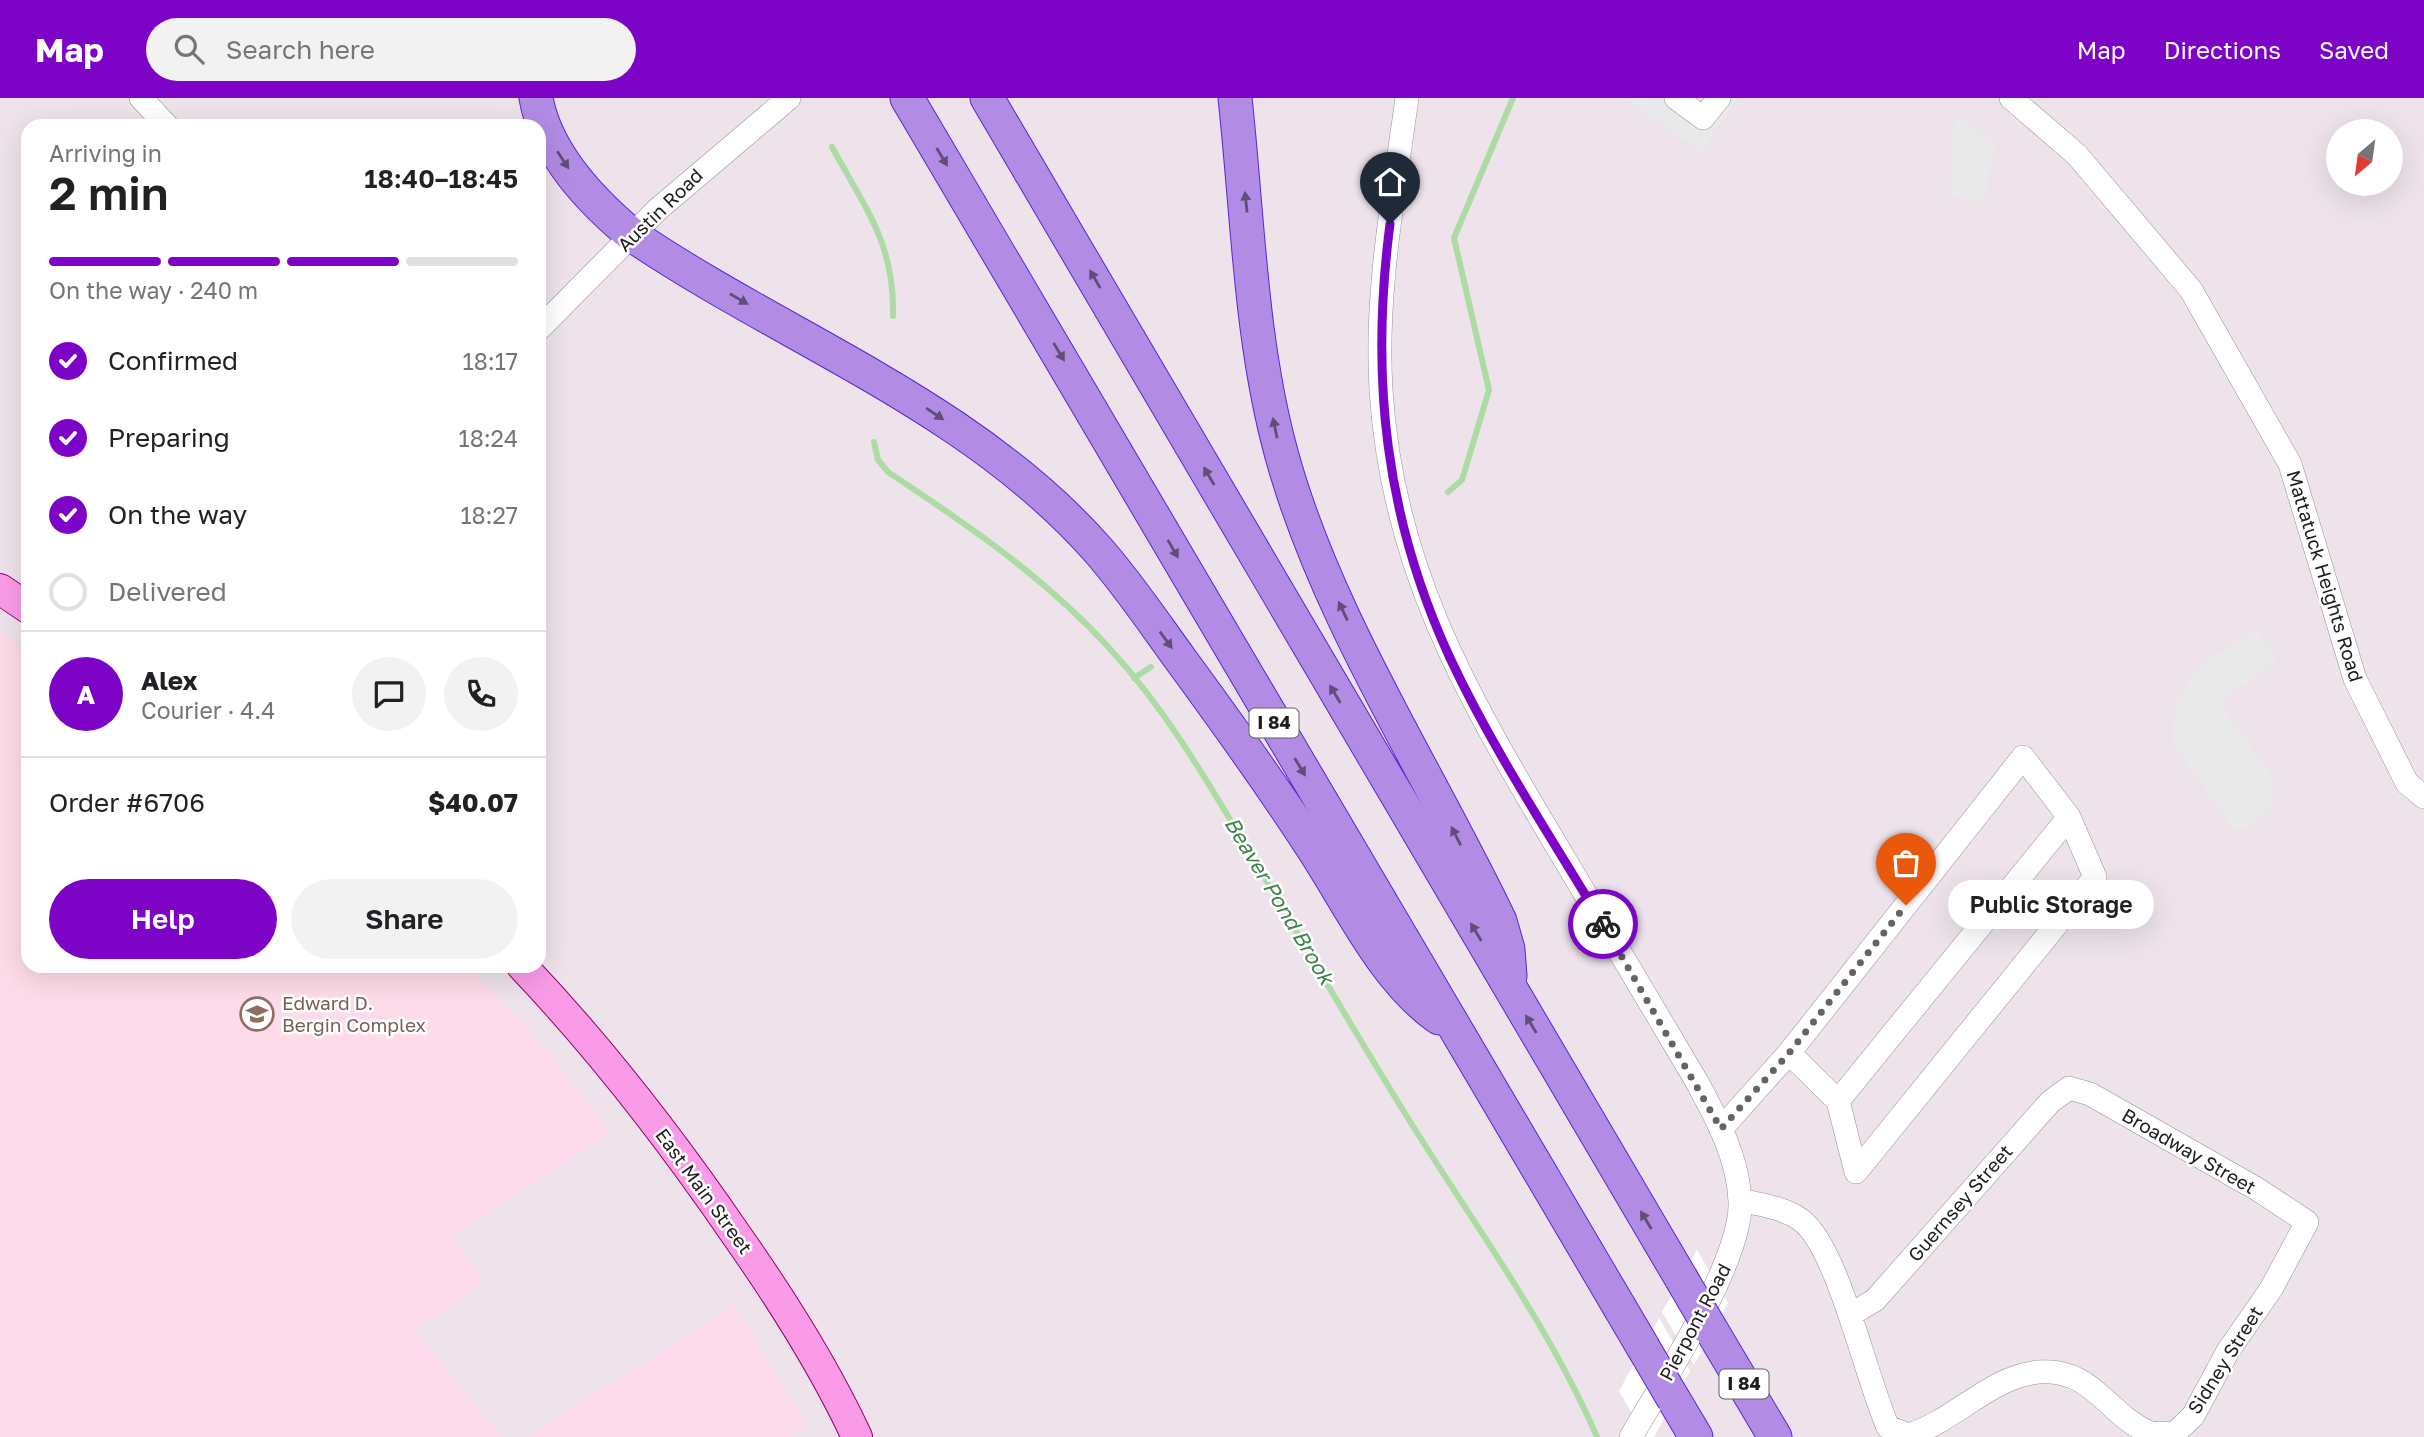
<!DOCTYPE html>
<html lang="en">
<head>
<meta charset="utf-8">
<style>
  body { margin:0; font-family:"Golos Text",sans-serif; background:#f2f2f2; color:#202124; height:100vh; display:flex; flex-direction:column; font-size:26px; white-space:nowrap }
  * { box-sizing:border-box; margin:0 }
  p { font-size:23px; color:#757577 }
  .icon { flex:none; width:38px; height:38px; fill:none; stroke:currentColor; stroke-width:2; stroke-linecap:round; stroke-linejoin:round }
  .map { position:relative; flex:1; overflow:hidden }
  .drawer { position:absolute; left:21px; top:21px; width:525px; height:854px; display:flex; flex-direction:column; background:#fff; border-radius:21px; box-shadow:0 7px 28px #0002 }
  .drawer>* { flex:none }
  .needle { width:46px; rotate:209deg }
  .controls { position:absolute; left:2326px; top:21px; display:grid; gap:14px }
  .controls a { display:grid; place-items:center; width:77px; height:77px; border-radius:50%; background:#fff; box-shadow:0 7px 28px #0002; font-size:35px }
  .pin { position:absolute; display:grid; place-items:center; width:60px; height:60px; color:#fff; margin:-72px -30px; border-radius:50% 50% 50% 0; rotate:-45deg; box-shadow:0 0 7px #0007 }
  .pin .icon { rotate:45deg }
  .courier { position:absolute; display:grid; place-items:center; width:70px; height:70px; margin:-35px; border:5px solid #7d03c7; border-radius:50%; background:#fff; color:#222; box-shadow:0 2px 9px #0007 }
  .bubble { position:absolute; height:49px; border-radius:24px; background:#fff; box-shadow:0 7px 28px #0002; font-size:23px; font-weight:600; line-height:49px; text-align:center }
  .overview em { font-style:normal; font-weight:600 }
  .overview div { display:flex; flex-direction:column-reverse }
  .overview { display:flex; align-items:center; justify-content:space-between; height:119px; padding:0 28px }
  h1 { font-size:46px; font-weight:600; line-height:52px }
  .bar { display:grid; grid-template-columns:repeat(4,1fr); gap:10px 7px; align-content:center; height:84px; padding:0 28px }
  .bar i { height:9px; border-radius:5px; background:#e0e0e0 }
  .bar .active { background:#7d03c7 }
  .bar p { grid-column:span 4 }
  .line { display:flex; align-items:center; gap:18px; padding:0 28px; border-top:2px solid #e0e0e0 }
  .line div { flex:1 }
  .round { display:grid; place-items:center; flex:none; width:74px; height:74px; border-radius:37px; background:#f2f2f2 }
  ol { padding:0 28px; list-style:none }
  li { display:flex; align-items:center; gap:21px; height:77px }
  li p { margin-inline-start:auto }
  li .icon { padding:7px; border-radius:50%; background:#7d03c7; color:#fff; stroke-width:4 }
  li:last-child { color:#757577 }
  li i { width:38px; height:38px; border:4px solid #e0e0e0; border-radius:50% }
  .primary-button { display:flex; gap:14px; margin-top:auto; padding:14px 28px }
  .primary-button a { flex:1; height:80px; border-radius:42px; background:#7d03c7; color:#fff; font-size:28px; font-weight:600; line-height:80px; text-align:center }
  .primary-button a+a { background:#f2f2f2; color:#202124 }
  header { display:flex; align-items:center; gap:42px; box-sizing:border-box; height:98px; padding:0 35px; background:#7d03c7; color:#fff }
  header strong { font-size:33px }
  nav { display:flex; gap:38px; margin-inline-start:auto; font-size:24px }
  .search { width:490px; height:63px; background:#f2f2f2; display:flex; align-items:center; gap:18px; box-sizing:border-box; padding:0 24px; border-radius:38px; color:#757577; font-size:26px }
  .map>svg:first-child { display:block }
</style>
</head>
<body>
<header>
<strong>Map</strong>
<div class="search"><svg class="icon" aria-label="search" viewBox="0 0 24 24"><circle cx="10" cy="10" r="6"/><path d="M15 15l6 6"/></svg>Search here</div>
<nav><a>Map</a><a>Directions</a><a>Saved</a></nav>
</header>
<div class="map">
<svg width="2424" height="1339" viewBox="0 0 2424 1339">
  <rect width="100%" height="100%" fill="#eee3eb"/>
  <path fill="#fedbe8" d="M0,536L28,554V868H468L542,947L611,1035L451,1137L483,1185L414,1231L501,1339H0Z
    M735,1206L806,1327L788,1339H528Z"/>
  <path fill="#e9e9e9" d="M1627,0H1679L1694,11L1702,0H1740L1700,54Z
    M1955,15L1995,47L1984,104L1950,98Z
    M2256,532L2278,561L2219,605L2274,681L2271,711L2243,732L2234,731L2172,645L2176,601L2203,566Z"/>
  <path fill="#fff" d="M1697,1152L1728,1205L1694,1267L1662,1214Z
    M1659,1220L1690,1273L1654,1339H1646L1619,1293Z"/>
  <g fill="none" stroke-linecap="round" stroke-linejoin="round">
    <path stroke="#acdba3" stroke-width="6" d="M832,49C865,110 895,146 893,218
      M874,344L878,362L888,374C968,427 1046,480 1111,552C1169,615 1211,690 1255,763C1302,844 1349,924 1398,1004C1466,1116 1545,1219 1597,1339
      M1448,394L1462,382L1489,292L1454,140L1513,0
      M1134,580L1151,569"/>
    <defs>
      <path id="minor" d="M141,0L167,28
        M1407,0C1394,96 1375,194 1381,292C1392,467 1465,594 1552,740C1600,821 1649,902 1697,984C1717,1021 1738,1059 1740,1103C1743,1162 1662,1285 1631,1339
        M1676,0L1703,20L1719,0
        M2011,0L2077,57L2191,192L2290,366L2355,581L2407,685L2424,699
        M539,231L657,112L789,0
        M1838,1003L1856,1074L2095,779L2069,719
        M1721,1031L1789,955L2023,659L2069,719L1838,1003L1789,955
        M1740,1102C1761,1107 1783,1109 1801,1122C1838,1149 1866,1281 1888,1329L1908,1337C1954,1324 1989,1279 2038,1274C2092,1269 2107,1316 2148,1334C2156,1337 2167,1335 2175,1335L2193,1318L2228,1253L2271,1191L2307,1124L2257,1091L2090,996L2069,990L2050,1004L1875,1202L1850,1217"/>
      <path id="major" d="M0,491L28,510
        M522,868C601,951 672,1043 737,1138C782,1202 824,1268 857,1339"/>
      <path id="highway" d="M536,0C546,56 590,102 632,137C787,242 971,308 1098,452C1128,486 1154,525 1181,562C1225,622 1269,683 1310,746C1348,803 1383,881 1439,920
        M907,0L1643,1249
        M987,0L1681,1180
        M1235,0C1248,118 1250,243 1282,358C1326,518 1429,674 1500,823L1508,851L1510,878
        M1712,1233L1775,1339
        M1674,1302L1696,1339"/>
    </defs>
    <use href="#minor" stroke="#949494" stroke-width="24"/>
    <use href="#major" stroke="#930269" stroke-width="32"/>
    <use href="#highway" stroke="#5726d6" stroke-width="35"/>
    <use href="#minor" stroke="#fff" stroke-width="23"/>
    <use href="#major" stroke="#fa9be8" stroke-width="30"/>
    <use href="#highway" stroke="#b28be5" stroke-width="33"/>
    <defs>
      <path id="highway-bridge" d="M1681,1180L1712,1233
        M1643,1249L1674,1302"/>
    </defs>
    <use href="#highway-bridge" stroke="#5726d6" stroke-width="35" stroke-linecap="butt"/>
    <use href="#highway-bridge" stroke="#b28be5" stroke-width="33"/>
  </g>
  <defs><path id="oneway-solid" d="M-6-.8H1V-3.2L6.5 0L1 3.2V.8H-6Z" transform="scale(1.75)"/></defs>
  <g fill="#604e77">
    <use href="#oneway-solid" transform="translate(942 59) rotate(59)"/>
    <use href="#oneway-solid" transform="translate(563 62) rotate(57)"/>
    <use href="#oneway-solid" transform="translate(1246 104) rotate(-96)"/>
    <use href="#oneway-solid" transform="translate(1095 181) rotate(-120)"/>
    <use href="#oneway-solid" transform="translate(739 201) rotate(30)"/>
    <use href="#oneway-solid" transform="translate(1059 254) rotate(59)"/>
    <use href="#oneway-solid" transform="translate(935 316) rotate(34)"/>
    <use href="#oneway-solid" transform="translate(1275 330) rotate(-102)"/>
    <use href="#oneway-solid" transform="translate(1209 378) rotate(-120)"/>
    <use href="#oneway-solid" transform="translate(1173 451) rotate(60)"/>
    <use href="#oneway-solid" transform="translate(1343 513) rotate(-115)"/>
    <use href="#oneway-solid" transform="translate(1166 542) rotate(54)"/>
    <use href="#oneway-solid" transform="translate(1335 596) rotate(-121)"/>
    <use href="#oneway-solid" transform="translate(1300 669) rotate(59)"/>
    <use href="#oneway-solid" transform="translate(1456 738) rotate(-117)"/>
    <use href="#oneway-solid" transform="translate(1476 834) rotate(-121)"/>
    <use href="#oneway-solid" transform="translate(1531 926) rotate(-121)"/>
    <use href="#oneway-solid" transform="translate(1646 1122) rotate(-121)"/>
  </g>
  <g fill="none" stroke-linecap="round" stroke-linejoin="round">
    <path stroke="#666265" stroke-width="7" stroke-dasharray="0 12.6" d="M1603,826L1721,1031L1789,955L1906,807"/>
    <path stroke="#7d03c7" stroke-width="9" d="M1390,126C1370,279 1385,419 1450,560C1493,652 1551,739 1603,826"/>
  </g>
  <defs>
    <symbol id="school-ring" viewBox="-11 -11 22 22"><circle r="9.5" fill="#fff" stroke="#8d6e63" stroke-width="1.5"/><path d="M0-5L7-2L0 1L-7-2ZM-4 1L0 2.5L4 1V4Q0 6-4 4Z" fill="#8d6e63"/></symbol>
  </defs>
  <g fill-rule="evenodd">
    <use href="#school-ring" x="238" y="897" width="38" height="38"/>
  </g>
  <g text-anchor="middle" stroke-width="5" stroke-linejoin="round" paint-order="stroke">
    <g fill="#fff" stroke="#616161" stroke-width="2">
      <rect x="1249.5" y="610.5" width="49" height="29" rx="5"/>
      <rect x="1719.5" y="1271.5" width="49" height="29" rx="5"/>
    </g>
    <g font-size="18" font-weight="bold" fill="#1d1d1d">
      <text x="1274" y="631">I 84</text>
      <text x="1744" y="1292">I 84</text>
    </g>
    <g font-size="19" fill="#1d1d1d" stroke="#fff">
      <text transform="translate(660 112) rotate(-44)" y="7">Austin Road</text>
      <text transform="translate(2325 478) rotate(73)" y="7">Mattatuck Heights Road</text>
      <text transform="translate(2189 1053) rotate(30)" y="7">Broadway Street</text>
      <text transform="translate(704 1093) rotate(54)" y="7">East Main Street</text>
      <text transform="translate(1960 1105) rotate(-49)" y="7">Guernsey Street</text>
      <text transform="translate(1695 1224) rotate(-62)" y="7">Pierpont Road</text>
      <text transform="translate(2225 1262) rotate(-58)" y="7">Sidney Street</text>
    </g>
    <g font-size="19" fill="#785e54" stroke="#fff" text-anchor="start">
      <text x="282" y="912">Edward D.<tspan x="282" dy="22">Bergin Complex</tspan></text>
    </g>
    <g font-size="21" font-style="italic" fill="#3c8446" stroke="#fff">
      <text transform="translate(1279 803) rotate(59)" y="7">Beaver Pond Brook</text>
    </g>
  </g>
</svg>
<div class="controls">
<a><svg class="needle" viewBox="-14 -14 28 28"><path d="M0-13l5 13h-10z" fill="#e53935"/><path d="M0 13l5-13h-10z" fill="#757577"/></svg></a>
</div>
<div class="pin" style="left:1906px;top:807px;background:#ea580c"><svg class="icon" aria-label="bag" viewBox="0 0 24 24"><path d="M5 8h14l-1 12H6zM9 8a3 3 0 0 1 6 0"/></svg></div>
<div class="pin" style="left:1390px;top:126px;background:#1f2937"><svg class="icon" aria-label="home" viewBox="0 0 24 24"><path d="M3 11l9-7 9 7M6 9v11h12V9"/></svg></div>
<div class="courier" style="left:1603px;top:826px"><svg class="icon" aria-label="bike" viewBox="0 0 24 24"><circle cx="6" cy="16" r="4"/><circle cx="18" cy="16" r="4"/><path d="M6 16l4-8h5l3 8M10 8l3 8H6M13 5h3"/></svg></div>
<div class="bubble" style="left:1948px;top:782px;width:206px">Public Storage</div>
<section class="drawer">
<div class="overview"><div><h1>2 min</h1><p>Arriving in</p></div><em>18:40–18:45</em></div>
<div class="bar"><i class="active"></i><i class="active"></i><i class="active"></i><i></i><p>On the way · 240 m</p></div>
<ol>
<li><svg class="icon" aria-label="check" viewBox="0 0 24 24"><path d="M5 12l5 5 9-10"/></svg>Confirmed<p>18:17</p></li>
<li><svg class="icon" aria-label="check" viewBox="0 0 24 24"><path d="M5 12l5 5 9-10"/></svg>Preparing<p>18:24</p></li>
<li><svg class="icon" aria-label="check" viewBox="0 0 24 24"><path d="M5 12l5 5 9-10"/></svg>On the way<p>18:27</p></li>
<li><i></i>Delivered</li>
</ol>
<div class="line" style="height:126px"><b class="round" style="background:#7d03c7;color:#fff">A</b><div><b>Alex</b><p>Courier · 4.4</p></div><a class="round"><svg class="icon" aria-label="chat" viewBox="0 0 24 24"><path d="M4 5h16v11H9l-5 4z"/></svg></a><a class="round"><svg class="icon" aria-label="phone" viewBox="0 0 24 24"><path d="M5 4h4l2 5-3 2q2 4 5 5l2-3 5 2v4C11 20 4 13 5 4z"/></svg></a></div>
<div class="line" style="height:91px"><div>Order #6706</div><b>$40.07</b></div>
<div class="primary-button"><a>Help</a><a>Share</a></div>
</section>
</div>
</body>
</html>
